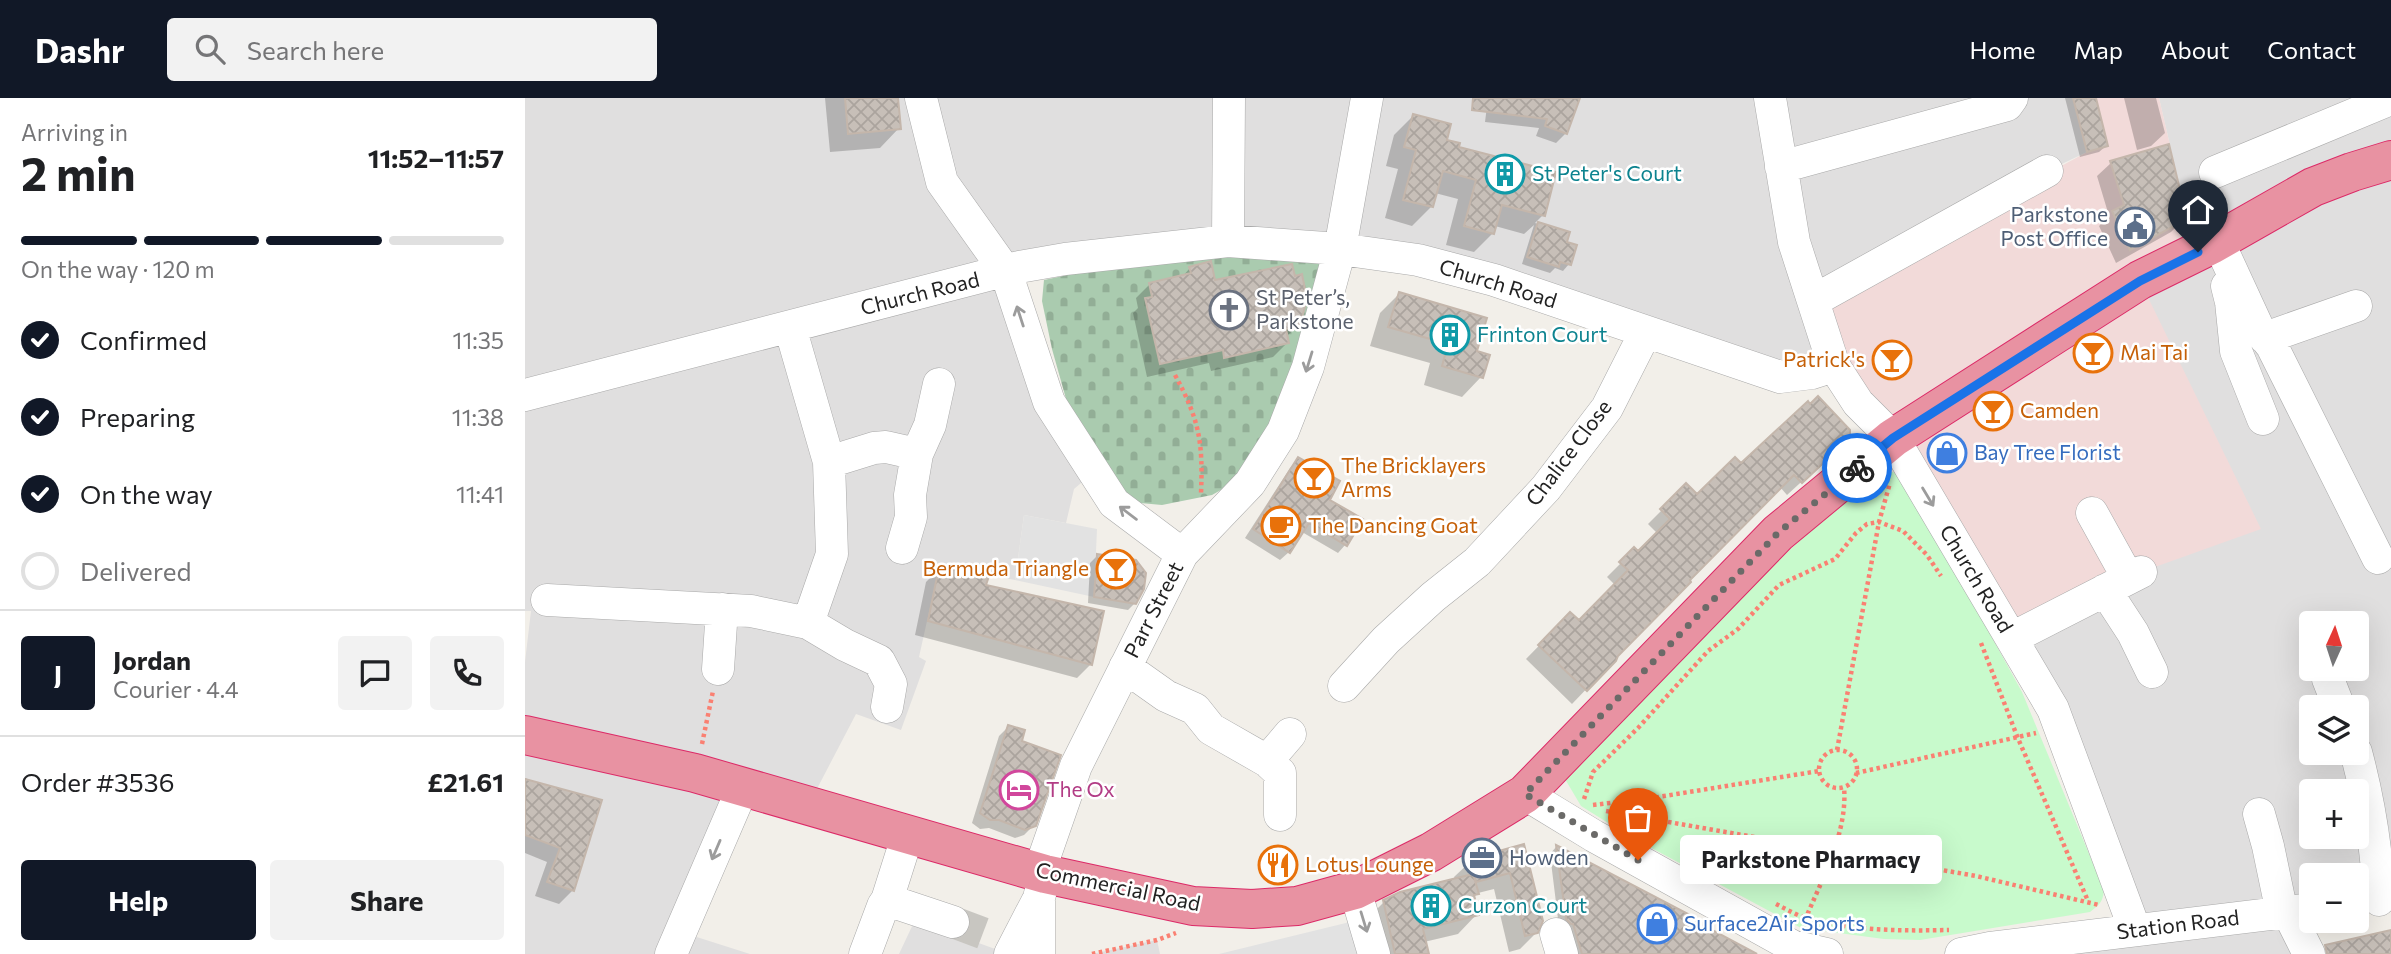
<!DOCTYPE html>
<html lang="en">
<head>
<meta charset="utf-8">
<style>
  body { margin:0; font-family:Commissioner,sans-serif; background:#f2f2f2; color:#202124; height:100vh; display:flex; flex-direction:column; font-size:26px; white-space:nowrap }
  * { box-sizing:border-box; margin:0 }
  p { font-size:23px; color:#757577 }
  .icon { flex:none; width:38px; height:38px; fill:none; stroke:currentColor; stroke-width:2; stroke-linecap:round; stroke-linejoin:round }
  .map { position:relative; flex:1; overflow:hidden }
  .panel { display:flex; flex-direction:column; background:#fff; width:525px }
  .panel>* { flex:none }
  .needle { width:46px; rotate:3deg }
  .tools { position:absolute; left:1774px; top:513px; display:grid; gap:14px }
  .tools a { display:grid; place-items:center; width:70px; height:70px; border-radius:7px; background:#fff; box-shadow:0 7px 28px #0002; font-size:35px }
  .pin { position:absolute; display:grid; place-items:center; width:60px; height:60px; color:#fff; margin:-72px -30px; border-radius:50% 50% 50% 0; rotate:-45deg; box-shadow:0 0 7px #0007 }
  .pin .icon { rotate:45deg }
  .courier { position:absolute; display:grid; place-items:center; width:70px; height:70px; margin:-35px; border:5px solid #1a73e8; border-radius:50%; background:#fff; color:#222; box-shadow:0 2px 9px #0007 }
  .bubble { position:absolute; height:49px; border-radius:7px; background:#fff; box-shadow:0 7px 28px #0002; font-size:23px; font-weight:700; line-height:49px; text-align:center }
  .headline em { font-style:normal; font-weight:700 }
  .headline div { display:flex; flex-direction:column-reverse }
  .headline { display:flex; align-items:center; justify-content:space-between; height:119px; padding:0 21px }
  h1 { font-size:46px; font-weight:700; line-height:52px }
  .bar { display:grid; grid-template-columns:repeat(4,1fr); gap:10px 7px; align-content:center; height:84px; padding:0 21px }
  .bar i { height:9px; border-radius:5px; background:#e0e0e0 }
  .bar .current { background:#111827 }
  .bar p { grid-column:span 4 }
  .line { display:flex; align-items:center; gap:18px; padding:0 21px; border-top:2px solid #e0e0e0 }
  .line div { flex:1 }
  .round { display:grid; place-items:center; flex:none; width:74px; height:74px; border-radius:7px; background:#f2f2f2 }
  ol { padding:0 21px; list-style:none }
  li { display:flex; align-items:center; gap:21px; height:77px }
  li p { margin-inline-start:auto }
  li .icon { padding:7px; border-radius:50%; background:#111827; color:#fff; stroke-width:4 }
  li:last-child { color:#757577 }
  li i { width:38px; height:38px; border:4px solid #e0e0e0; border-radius:50% }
  .action { display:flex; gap:14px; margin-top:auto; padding:14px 21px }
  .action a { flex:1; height:80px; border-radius:7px; background:#111827; color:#fff; font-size:28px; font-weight:700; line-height:80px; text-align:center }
  .action a+a { background:#f2f2f2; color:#202124 }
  header { display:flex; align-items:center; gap:42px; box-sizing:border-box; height:98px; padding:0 35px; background:#111827; color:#fff }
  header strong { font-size:33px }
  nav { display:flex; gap:38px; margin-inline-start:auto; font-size:24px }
  .search { width:490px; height:63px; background:#f2f2f2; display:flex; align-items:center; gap:18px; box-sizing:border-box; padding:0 24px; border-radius:7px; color:#757577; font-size:26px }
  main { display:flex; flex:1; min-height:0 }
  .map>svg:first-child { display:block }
</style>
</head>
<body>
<header>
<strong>Dashr</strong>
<div class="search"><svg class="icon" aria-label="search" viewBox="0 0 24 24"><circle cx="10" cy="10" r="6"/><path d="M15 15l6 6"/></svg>Search here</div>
<nav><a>Home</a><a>Map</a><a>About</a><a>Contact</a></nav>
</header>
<main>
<section class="panel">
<div class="headline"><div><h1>2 min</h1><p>Arriving in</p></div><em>11:52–11:57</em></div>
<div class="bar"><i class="current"></i><i class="current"></i><i class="current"></i><i></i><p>On the way · 120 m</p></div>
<ol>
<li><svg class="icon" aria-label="check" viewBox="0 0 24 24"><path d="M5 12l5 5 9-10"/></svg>Confirmed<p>11:35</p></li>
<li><svg class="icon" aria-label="check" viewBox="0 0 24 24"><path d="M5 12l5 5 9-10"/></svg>Preparing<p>11:38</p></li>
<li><svg class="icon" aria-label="check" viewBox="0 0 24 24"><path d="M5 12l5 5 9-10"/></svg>On the way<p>11:41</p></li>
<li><i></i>Delivered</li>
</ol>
<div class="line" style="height:126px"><b class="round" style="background:#111827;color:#fff">J</b><div><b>Jordan</b><p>Courier · 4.4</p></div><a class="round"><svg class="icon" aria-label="chat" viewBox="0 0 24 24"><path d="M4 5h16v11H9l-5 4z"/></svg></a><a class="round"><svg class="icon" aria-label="phone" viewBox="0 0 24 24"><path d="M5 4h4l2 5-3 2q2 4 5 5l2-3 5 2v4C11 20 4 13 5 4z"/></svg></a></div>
<div class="line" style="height:91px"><div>Order #3536</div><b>£21.61</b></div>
<div class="action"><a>Help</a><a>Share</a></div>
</section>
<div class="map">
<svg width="1866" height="856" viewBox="0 0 1866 856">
  <defs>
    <pattern id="cemetery-stones" width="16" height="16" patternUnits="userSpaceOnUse" patternTransform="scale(1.75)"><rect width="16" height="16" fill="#aacbaf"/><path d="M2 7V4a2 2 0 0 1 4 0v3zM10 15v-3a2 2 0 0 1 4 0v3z" fill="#92ae96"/></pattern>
    <pattern id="building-cross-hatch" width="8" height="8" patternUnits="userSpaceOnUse" patternTransform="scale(1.75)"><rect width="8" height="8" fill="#c7bfb8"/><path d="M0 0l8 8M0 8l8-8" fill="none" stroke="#aba49e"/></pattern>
  </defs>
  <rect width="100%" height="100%" fill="#f2efe9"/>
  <path fill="#e0dfdf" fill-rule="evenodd" d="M0,0H1548L1562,54L1522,73L1309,268L1287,275L893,162L465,163L569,374L549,391L541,425L499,417L490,482L414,469L394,559L401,563L376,632L331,616L283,708L219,689L156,834L225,856H0V564L6,513H0Z
    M1634,0H1866V801L1832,804V777H1787V811L1770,856H1436L1609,832L1487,540L1615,182L1673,153L1662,120ZM1787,525H1832V570H1787ZM1787,609H1832V654H1787ZM1787,693H1832V738H1787Z
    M390,822L484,856H374Z
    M632,842L635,856H567Z"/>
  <path fill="#f2dad9" d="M1548,0H1634L1662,120L1673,154L1615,183L1736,431L1616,474L1487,540L1288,203L1562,54Z"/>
  <path fill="url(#cemetery-stones)" d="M789,154L798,156L770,279L738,346L703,388L687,397L637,407L615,405L598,398L543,308L527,251L517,203L519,182L604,164Z"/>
  <path fill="#c8facc" d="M1368,374L1378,378L1497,594L1579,792C1578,804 1574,807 1565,814L1395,842L1359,841L1276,830L1104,738L1056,708L1040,681L1247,468L1337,386L1354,376Z"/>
  <path fill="#e2e2e2" d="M499,417L572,431L569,499L490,482Z
    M829,823L839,856H694Z"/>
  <path fill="#0003" d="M300,0H371L374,30L355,50L305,54Z
    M963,0H1053L1041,35L1031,45L1011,38L1014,30L960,24Z
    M1540,0H1569L1581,48L1574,54L1555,59Z
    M1599,0H1631L1640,35L1626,48L1612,52Z
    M888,18L1018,117L1010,125L1043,135L1039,145L1044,166L1038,173L1030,170L1025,175L997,166L1009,127L999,136L970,128L968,135L949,154L921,147L933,101L910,95L906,109L887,128L860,120L873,71L861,68L869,37Z
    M1586,65L1660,120L1646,134L1591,165L1574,128L1584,118L1572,78Z
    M665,170L774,226L761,239L762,245L748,259L686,273L684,265L622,279L608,215L613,210L611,200L625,186L657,179Z
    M875,195L949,255L956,279L937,299L899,287L905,265L845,248L855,215Z
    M1309,354L1262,397L1255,389L1047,606L1001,561L1045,516L1054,525L1090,487L1082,479L1109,452L1113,456L1133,436L1123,426L1161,388L1172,399L1216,368Z
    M774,361L803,402L821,446L813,455L777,434L764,454L755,462L720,440L765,370Z
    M572,458L610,505L603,512L563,505L565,465Z
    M414,471L459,488L566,566L552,580L390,537L401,484Z
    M483,629L494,644L509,727L499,737L490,740L464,730L455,731L447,725L474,638Z
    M0,680L5,682V684L75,703L48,792L34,806L10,798L22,764L0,755Z
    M998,749L1012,834L995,851L984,854L969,791L953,795L948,800L952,816L933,836L899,844L902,856H847L840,823L859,804L930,782L929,779L946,763Z
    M1031,749L1226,856H1048L1034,829L1025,756Z"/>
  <path fill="url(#building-cross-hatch)" stroke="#c4b6ab" stroke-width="2" d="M320,0H373L376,31L323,36Z
    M948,0H1055L1042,36L1020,28L1022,21L947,12Z
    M1548,0H1571L1583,48L1562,54Z
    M888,16L926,26L922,42L935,45L934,49L1031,74L1020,118L977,107L969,136L939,128L951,82L918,73L908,109L878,102L891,52L879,49Z
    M1644,46L1662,121L1605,152L1587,113L1599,107L1585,63Z
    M1013,124L1045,134L1042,144L1052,147L1046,167L1035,164L1034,169L1002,159Z
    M686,163L690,182L767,166L770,178L777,176L782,201L775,227L761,231L764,245L699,260L698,252L635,266L620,200L627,199L624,185L666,175L664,169Z
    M874,194L962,220L952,253L965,257L958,280L917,268L923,246L863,229Z
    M1293,298L1325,332V340L1277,385L1269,377L1165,482L1166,484L1093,558L1091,563L1062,593L1013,547L1045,514L1054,522L1103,472L1094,464L1109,449L1113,453L1145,421L1135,411L1161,385L1172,396L1210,359L1216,365L1283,303L1285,306Z
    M773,359L815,383L805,402L838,421L822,448L784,425L765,455L728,431Z
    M572,456L611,462L621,475L619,491L611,506L569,499Z
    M414,469L464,478L461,487L579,513L567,567L403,523Z
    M483,627L500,632L497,643L536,657L511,728L500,732L474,722H465L455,715Z
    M0,681L77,702L49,793L22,784L35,750L0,737Z
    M999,746L1018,823L1013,835L1000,838L985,775L951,784L945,761Z
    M1031,747L1169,819L1187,832L1232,856H1057L1048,826H1046L1041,821Z
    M948,776L954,796L949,797L954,817L898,831L904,856H870L858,802L875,794Z
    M1866,832V856H1802L1800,847Z"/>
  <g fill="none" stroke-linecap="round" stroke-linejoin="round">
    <path stroke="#c8c6c1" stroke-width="32" stroke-dasharray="32 16" stroke-linecap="butt" d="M428,824L465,838"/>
    <defs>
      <path id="minor" d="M396,0L417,84L481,174L524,304L589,405L657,456
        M1245,0L1269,144L1309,268L1333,305L1368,340L1528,611L1610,832
        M1256,69L1482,7L1487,0
        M1690,74L1866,1
        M703,143L704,0
        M1693,143L1734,232L1747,248L1853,460
        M1702,188L1706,204L1711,253L1738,321
        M1288,203L1522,73
        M1740,240L1831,208
        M0,297L494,169L540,161L703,143L815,151L893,162L969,182L1255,279L1287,275L1309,268
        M304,364L349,350L361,349L392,356L405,327L414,286
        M1567,415L1603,480
        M377,450L386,419L385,397L392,356
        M1580,492L1608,535L1627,574
        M22,502L226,513L283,525L307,456L304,364L265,229
        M283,525L320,547L354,563L366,586L362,609
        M1487,540L1616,474
        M600,569L641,598L670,611L686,631L742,663L765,636
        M193,571L197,511
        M1803,581L1814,609
        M819,588L861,542L908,499L952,464L1021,390L1082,310L1120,235
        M1831,654C1844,703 1852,751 1854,802
        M742,663L755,675V717
        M1000,696L1069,738L1267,848L1302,856
        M1734,716L1743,748L1757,815
        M383,736L362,802L428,824
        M830,792L849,856
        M1763,814L1784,856
        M1031,836L1037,856
        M146,856L218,689
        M340,856L358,808L362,802
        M485,856L512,804
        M514,856V800L520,776V757L551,668L657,456L725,385L758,333L783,269L815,151L842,0
        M1436,856L1465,850L1787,811"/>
      <path id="highway" d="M0,637L170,675L520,776L668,808L727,811L772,808L830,792L906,754L1000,696L1253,435L1368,340L1615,182L1686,147L1788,89L1827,74L1866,62"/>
    </defs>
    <use href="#minor" stroke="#a9a9a9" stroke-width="33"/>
    <use href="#highway" stroke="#dc2a67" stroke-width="40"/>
    <path stroke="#fa8072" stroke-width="4.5" stroke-dasharray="3.5 3.5" stroke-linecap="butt" d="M650,277C675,323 678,345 676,396
      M1456,545L1492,638L1563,803
      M177,646L188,593
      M1312,652L1354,424L1365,385
      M1294 671a19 19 0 1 1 38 0a19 19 0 1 1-38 0Z
      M1331,675L1511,635
      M1059,701L1068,674L1113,630L1183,553L1213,531L1254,487L1310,461L1331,435L1342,426L1354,424L1378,433L1402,457L1416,478
      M1068,707L1127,700L1294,673
      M1081,713L1451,778L1574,807
      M1251,806C1261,811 1271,817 1281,820C1323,833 1381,833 1424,832
      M1280,822C1297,781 1323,734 1319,689
      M567,856L632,842L651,835"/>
    <use href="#minor" stroke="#fff" stroke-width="32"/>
    <use href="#highway" stroke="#e892a2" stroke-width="38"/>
  </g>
  <defs><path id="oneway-shaft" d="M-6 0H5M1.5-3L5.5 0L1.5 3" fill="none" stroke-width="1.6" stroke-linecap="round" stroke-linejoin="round" transform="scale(1.75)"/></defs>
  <g stroke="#9c9c9c">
    <use href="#oneway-shaft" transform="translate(495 218) rotate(-108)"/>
    <use href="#oneway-shaft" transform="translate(784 264) rotate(107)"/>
    <use href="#oneway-shaft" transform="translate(1403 399) rotate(59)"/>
    <use href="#oneway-shaft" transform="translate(603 415) rotate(-143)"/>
    <use href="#oneway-shaft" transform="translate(191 752) rotate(113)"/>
    <use href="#oneway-shaft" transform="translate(839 824) rotate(73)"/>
  </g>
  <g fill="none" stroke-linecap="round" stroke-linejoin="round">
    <path stroke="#6b6a68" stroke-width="7" stroke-dasharray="0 12.6" d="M1113,762L1000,696L1253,435L1332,370"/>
    <path stroke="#1a73e8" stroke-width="9" d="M1332,370L1368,340L1615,183L1673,154"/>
  </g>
  <defs>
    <symbol id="building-ring" viewBox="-11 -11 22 22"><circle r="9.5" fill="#fff" stroke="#0f9aa8" stroke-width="1.5"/><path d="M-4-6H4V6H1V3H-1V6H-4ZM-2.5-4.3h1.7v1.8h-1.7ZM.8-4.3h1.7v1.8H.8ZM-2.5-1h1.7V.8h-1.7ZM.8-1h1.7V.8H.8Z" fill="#0f9aa8"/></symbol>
    <symbol id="civic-ring" viewBox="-11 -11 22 22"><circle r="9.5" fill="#fff" stroke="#5c6f8a" stroke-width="1.5"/><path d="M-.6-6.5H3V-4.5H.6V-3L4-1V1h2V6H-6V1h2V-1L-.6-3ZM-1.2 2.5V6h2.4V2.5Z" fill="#5c6f8a"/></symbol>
    <symbol id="church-ring" viewBox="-11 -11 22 22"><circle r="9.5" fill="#fff" stroke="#6b7280" stroke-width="1.5"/><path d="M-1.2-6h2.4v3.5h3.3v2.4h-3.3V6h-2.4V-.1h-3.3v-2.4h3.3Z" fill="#6b7280"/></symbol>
    <symbol id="bar-ring" viewBox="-11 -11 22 22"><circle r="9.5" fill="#fff" stroke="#e8710a" stroke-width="1.5"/><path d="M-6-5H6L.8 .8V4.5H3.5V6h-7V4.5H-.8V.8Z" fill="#e8710a"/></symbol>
    <symbol id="shop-ring" viewBox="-11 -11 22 22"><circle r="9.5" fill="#fff" stroke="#3f7fe0" stroke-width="1.5"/><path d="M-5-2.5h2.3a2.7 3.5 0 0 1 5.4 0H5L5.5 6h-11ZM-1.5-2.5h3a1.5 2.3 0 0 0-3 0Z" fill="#3f7fe0"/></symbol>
    <symbol id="cafe-ring" viewBox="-11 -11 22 22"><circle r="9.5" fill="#fff" stroke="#e8710a" stroke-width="1.5"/><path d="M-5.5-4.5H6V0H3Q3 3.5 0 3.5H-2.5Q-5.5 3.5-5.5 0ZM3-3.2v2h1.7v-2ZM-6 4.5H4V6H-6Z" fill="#e8710a"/></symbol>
    <symbol id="hotel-ring" viewBox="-11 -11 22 22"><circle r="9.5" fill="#fff" stroke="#d1479c" stroke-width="1.5"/><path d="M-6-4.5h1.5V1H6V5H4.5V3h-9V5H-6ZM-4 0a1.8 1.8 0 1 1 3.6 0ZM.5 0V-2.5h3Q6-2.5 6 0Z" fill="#d1479c"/></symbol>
    <symbol id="office-ring" viewBox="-11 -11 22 22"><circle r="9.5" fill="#fff" stroke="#5c6f8a" stroke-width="1.5"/><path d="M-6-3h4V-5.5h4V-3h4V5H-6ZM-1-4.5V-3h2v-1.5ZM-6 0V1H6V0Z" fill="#5c6f8a"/></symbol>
    <symbol id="restaurant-ring" viewBox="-11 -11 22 22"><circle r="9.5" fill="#fff" stroke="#e8710a" stroke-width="1.5"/><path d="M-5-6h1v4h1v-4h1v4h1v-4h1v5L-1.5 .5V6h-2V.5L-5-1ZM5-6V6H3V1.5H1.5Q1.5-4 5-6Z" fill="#e8710a"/></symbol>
  </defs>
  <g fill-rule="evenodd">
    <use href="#building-ring" x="958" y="54" width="44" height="44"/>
    <use href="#civic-ring" x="1588" y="107" width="44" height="44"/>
    <use href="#church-ring" x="682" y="190" width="44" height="44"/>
    <use href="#building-ring" x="903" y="215" width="44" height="44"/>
    <use href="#bar-ring" x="1546" y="233" width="44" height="44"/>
    <use href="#bar-ring" x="1345" y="240" width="44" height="44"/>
    <use href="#bar-ring" x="1446" y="291" width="44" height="44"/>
    <use href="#shop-ring" x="1400" y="333" width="44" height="44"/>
    <use href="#bar-ring" x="767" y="358" width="44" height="44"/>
    <use href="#cafe-ring" x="734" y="406" width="44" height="44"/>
    <use href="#bar-ring" x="569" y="449" width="44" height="44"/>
    <use href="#hotel-ring" x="472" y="670" width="44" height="44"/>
    <use href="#office-ring" x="935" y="738" width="44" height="44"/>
    <use href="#restaurant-ring" x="731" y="745" width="44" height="44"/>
    <use href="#building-ring" x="884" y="786" width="44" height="44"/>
    <use href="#shop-ring" x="1110" y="804" width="44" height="44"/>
  </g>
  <g text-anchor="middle" stroke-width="5" stroke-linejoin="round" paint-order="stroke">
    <g font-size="21" fill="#0d838f" stroke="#fff" text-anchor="start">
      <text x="1007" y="83">St Peter's Court</text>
      <text x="952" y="244">Frinton Court</text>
      <text x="933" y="815">Curzon Court</text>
    </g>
    <g font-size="21" fill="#4e5e75" stroke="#fff" text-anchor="end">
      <text x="1583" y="124">Parkstone<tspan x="1583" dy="24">Post Office</tspan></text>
      <text x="984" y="767" text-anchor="start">Howden</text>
    </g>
    <g font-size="21" fill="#222" stroke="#fff">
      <text transform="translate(973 186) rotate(17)" y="7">Church Road</text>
      <text transform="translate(395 196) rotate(-14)" y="7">Church Road</text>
      <text transform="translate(1044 355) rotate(-53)" y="7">Chalice Close</text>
      <text transform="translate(1451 481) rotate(59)" y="7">Church Road</text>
      <text transform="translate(629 512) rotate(-63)" y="7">Parr Street</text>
      <text transform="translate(593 789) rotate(12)" y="7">Commercial Road</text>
      <text transform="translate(1653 827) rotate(-7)" y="7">Station Road</text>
    </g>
    <g font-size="21" fill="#5b616d" stroke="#fff" text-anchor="start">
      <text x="731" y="207">St Peter’s,<tspan x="731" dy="24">Parkstone</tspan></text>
    </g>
    <g font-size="21" fill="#c56008" stroke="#fff" text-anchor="start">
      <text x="1595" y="262">Mai Tai</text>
      <text x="1340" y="269" text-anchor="end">Patrick's</text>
      <text x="1495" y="320">Camden</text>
      <text x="816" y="375">The Bricklayers<tspan x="816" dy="24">Arms</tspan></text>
      <text x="783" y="435">The Dancing Goat</text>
      <text x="564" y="478" text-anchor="end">Bermuda Triangle</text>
      <text x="780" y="774">Lotus Lounge</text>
    </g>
    <g font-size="21" fill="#366cbe" stroke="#fff" text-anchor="start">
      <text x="1449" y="362">Bay Tree Florist</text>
      <text x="1159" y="833">Surface2Air Sports</text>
    </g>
    <g font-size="21" fill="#b23c85" stroke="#fff" text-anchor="start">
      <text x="521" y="699">The Ox</text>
    </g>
  </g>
</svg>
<div class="tools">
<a><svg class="needle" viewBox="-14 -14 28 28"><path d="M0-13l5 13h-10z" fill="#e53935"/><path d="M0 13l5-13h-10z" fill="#757577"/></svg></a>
<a><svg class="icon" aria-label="layers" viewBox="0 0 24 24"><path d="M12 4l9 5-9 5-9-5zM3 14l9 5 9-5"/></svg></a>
<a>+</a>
<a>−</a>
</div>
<div class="pin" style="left:1113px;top:762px;background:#ea580c"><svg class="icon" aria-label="bag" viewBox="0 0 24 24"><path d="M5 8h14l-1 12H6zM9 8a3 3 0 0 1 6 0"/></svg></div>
<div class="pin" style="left:1673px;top:154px;background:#1f2937"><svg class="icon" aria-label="home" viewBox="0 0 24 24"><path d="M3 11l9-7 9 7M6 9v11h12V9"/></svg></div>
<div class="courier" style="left:1332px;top:370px"><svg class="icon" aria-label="bike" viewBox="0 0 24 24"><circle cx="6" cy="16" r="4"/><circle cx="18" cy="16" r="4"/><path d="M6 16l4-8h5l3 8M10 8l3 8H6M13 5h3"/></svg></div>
<div class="bubble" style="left:1155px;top:737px;width:262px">Parkstone Pharmacy</div>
</div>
</main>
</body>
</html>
